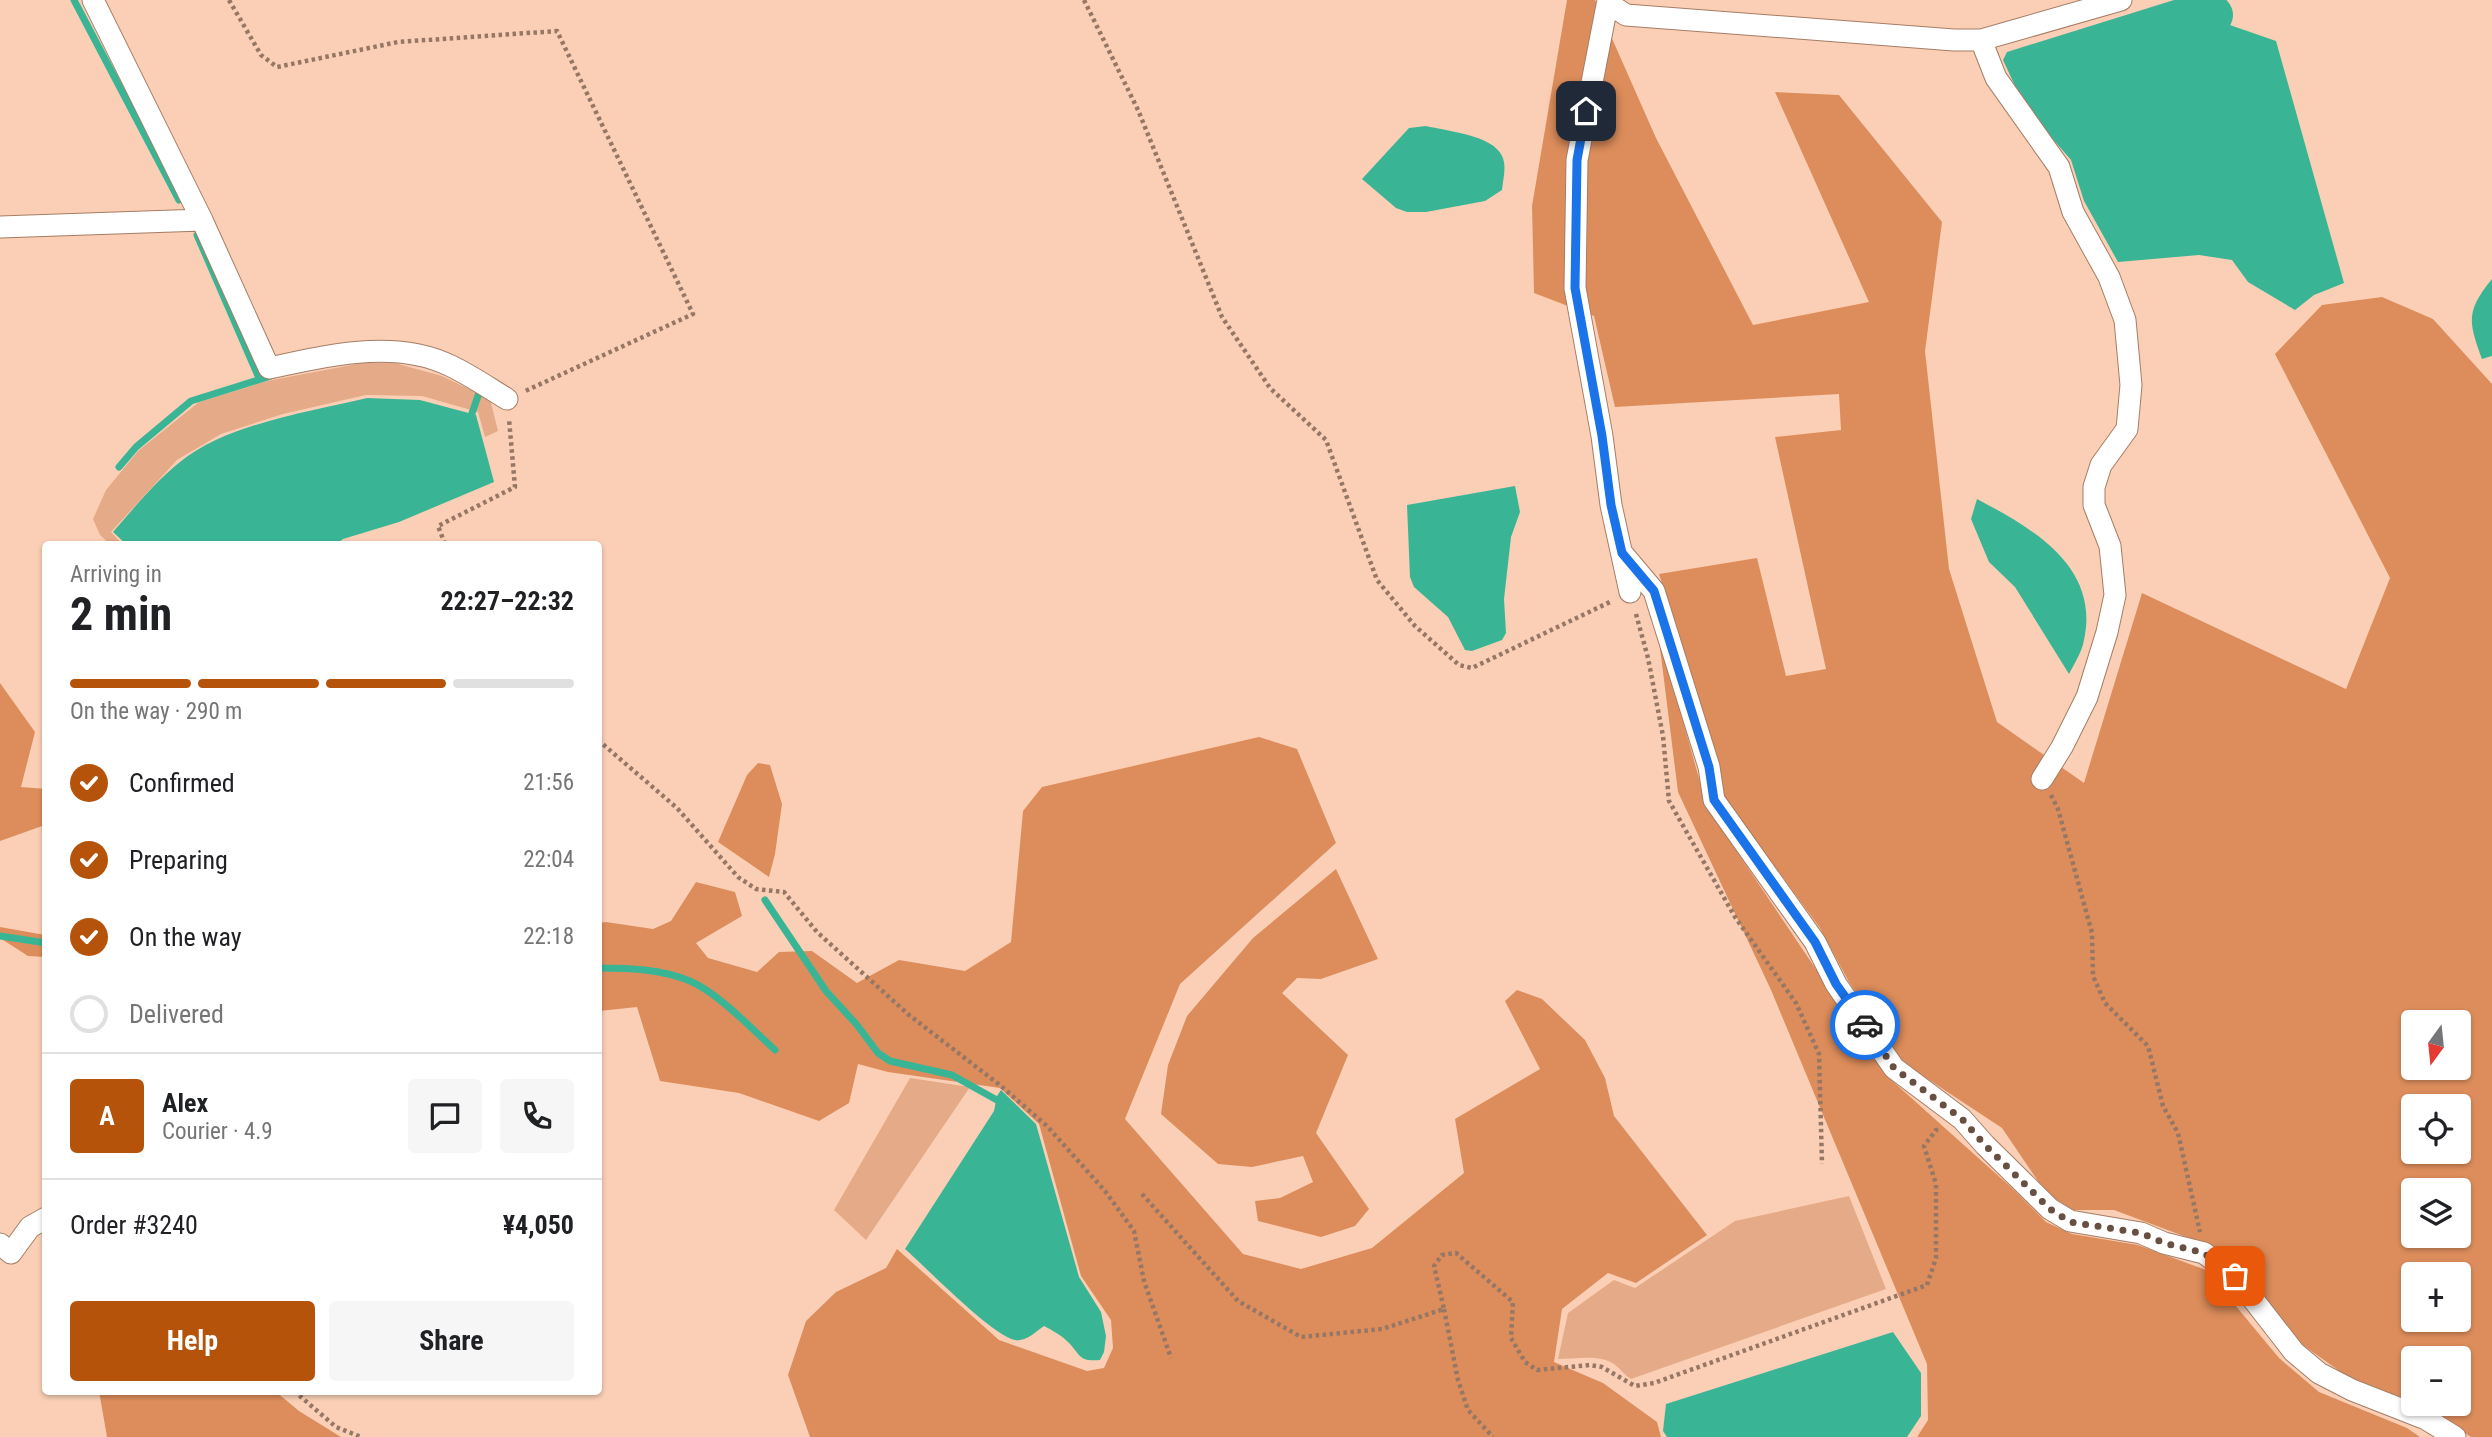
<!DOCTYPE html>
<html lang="en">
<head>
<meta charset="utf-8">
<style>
  body { margin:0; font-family:"Roboto Condensed",sans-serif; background:#f6f6f6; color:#202124; height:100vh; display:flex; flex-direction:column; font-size:26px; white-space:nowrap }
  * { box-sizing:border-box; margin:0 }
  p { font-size:23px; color:#757577 }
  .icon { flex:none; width:38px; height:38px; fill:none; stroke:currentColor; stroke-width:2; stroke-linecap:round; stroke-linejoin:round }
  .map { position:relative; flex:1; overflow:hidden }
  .details { position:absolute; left:42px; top:541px; width:560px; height:854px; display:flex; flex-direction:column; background:#fff; border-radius:7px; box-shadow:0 2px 5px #0004 }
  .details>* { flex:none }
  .needle { width:46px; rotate:195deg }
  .controls { position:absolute; left:2401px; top:1010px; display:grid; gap:14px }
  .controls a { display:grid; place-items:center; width:70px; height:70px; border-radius:7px; background:#fff; box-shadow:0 2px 5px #0004; font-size:35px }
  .pin { position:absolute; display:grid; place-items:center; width:60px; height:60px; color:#fff; margin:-30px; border-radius:14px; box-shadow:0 4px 10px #0006 }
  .courier { position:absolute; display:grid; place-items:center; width:70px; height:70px; margin:-35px; border:5px solid #1a73e8; border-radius:50%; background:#fff; color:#222; box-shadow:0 2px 9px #0007 }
  .overview em { font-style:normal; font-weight:700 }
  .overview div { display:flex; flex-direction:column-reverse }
  .overview { display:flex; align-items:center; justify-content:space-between; height:119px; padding:0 28px }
  h1 { font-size:46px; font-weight:700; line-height:52px }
  .bar { display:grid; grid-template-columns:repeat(4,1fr); gap:10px 7px; align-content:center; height:84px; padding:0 28px }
  .bar i { height:9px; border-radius:5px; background:#e0e0e0 }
  .bar .active { background:#b45309 }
  .bar p { grid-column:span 4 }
  .line { display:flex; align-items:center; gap:18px; padding:0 28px; border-top:2px solid #e0e0e0 }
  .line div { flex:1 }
  .round { display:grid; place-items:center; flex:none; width:74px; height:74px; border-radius:7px; background:#f6f6f6 }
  ol { padding:0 28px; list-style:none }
  li { display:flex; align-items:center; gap:21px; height:77px }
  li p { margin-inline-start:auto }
  li .icon { padding:7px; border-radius:50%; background:#b45309; color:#fff; stroke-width:4 }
  li:last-child { color:#757577 }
  li i { width:38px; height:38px; border:4px solid #e0e0e0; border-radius:50% }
  .primary-button { display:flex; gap:14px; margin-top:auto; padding:14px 28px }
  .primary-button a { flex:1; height:80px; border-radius:7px; background:#b45309; color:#fff; font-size:28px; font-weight:700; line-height:80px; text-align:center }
  .primary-button a+a { background:#f6f6f6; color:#202124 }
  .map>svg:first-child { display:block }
</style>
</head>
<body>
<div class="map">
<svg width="2492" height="1437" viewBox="0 0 2492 1437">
  <rect width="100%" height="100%" fill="#fbcfb5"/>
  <path fill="#e5ab88" d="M362,363H395L442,376L490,399L498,431L485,437L478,412L422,396L366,395L283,414L221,434L177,460L111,532L122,544H110L100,535L93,519L106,490L138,451L199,402L267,381Z
    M910,1078L970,1087L866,1240L834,1210Z
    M1849,1196L1886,1289L1631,1379C1624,1375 1620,1368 1614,1364C1599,1354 1575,1359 1558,1359L1568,1313L1614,1280L1635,1288L1735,1221Z"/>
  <path fill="#dd8d5b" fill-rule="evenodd" d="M1567,0H1595L1656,138L1753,325L1869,302L1775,92L1839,95L1942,222L1925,351L1949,569L1997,722L2084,783L2142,593L2346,689L2390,578L2275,354L2322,305L2382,297L2433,319L2492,384V1437H2471L2428,1410L2348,1377L2300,1343L2240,1269L2213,1247L2114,1210H2073L2046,1193L2002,1128L1902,1062L1849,982L1820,928L1722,795L1707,725L1659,574L1757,558L1786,676L1826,669L1775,437L1841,430L1839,394L1615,407L1594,316L1534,293L1532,206ZM2413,1022H2459V1068H2413ZM2413,1106H2459V1152H2413ZM2413,1190H2459V1236H2413ZM2413,1274H2459V1320H2413ZM2413,1358H2459V1404H2413Z
    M1658,632L1707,807L1889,1078L2013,1189L2046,1222L2072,1234L2138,1245L2206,1270L2279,1358L2319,1392L2407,1428L2420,1437H1917L1928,1420L1927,1364L1771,990L1678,792Z
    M0,683L35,732L21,787L46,789L45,825L0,841Z
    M1259,737L1297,749L1336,843L1180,984L1125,1119L1243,1254L1301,1269L1372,1248L1464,1173L1455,1119L1540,1069L1505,1001L1517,990L1542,999L1585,1040L1605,1078L1614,1116L1707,1235L1636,1283L1608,1273L1562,1309L1554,1362L1603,1383L1657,1422L1661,1437H810L788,1375L806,1321L836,1292L886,1268L897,1249L999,1340L1087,1371L1104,1368L1113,1348L1111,1320L1081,1276L1039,1124L1000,1088L888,1072L858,1064L849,1103L819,1121L739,1093L660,1081L637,1007L599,1011V923L606,922L653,929L671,921L696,882L735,892L742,916L696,943L708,958L757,972L779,952L812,951L857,983L899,960L965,971L1011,942L1023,811L1042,787Z
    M758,763L770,765L782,804L775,854L769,877L718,842L747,775Z
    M1336,869L1378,959L1321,979L1297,978L1282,993L1348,1055L1316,1133L1369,1209L1355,1226L1321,1237L1258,1221L1255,1201L1280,1198L1313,1182L1303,1156L1252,1167L1218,1164L1161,1114L1168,1065L1187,1016L1253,938Z
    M0,927L45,935V957L28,956L0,938Z
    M99,1391H275L299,1411L341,1437H107Z"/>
  <path fill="#39b595" d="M2174,0H2188L2217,29L2227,24L2276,41L2344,283L2314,295L2295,310L2248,282L2232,260L2199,255L2118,262L2084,201L2071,160L2045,130L2017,90L2003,60L2007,52Z
    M1426,126C1446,131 1493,135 1502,156C1507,166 1503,179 1502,190L1485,201L1426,212H1407L1396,208L1362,179L1409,128Z
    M2492,279V356L2482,359C2468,321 2466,311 2492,279Z
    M367,398L420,400L476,415L494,482L399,522L343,539L337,544H126L113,532C134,508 155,482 180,462C226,424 309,412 367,398Z
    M1515,486L1520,512L1511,537L1504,599L1506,633L1502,640L1472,651L1465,650L1448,617L1414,587L1410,577L1407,505Z
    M1977,499C2032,528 2100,566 2084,640C2082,652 2074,664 2069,674L2015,587L1989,562L1971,519Z
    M1001,1090L1036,1124L1079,1277L1101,1312L1106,1336L1104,1352L1100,1360C1078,1362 1081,1355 1068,1342C1061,1335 1052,1330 1044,1326C1035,1332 1026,1342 1015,1340C991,1335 927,1268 905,1249L994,1111L997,1096Z
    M1893,1332L1921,1373V1416L1907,1437H1667L1663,1431L1666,1404Z"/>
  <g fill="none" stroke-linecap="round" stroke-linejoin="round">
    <path stroke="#39b595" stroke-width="7" d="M74,0L179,200
      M197,235L259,378
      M469,422L480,390L478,388
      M119,467L136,447L191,401L274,375
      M765,900L826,991L857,1025L878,1053L890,1061L952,1075L1004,1104
      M0,936L46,943
      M598,968C629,968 661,969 690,981C718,993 752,1029 775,1050"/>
    <path stroke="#39b595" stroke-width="40" d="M2200,0L2213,15L2201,23"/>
    <defs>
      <path id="minor" d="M93,0L202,220L269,368C327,356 395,338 451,366C470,375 489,388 507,399
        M1608,0L1577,160L1575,288L1602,436L1611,505L1630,592
        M1608,3L1626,15L1954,40H1981
        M0,227L202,220
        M1622,553L1654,591L1709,767L1714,800L1815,942L1836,984L1894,1068L1962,1119L1985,1145L2050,1209L2070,1221L2141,1233L2164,1243L2204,1253L2235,1276L2294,1352L2319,1373L2352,1390L2426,1419L2455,1437
        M2042,779L2062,747L2087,697L2107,632L2115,595L2110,546L2094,505V487L2101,465L2127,429L2131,385L2125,320L2109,277L2073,212L2059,167L1996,78L1981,40L2121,0
        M0,1244L11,1253L30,1227L46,1218"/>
    </defs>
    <use href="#minor" stroke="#a57d65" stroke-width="23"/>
    <path stroke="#967766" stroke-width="4.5" stroke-dasharray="3.5 3.5" stroke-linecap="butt" d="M229,0L261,55L277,67L398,42L557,31L693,314L523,392
      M1084,0L1138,110L1222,317L1270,388L1326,440L1377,580L1415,626L1459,665L1472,668L1612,601
      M445,544L438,526L515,487L509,419
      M1636,614L1648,658L1663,736L1669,801L1735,917L1796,1003L1819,1054L1822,1164
      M598,740L677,808L738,877L756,889L784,892L817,932L909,1015L1001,1086L1047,1126L1105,1191L1134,1231L1144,1281L1171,1358
      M2051,795L2058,809L2092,933L2093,976L2105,1003L2148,1046L2163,1106L2178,1133L2200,1232
      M1142,1194L1238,1301L1301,1337L1382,1329L1444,1309L1434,1266L1442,1255L1456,1253L1513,1302L1511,1338L1525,1362L1537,1370L1590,1365L1602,1367L1635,1386L1654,1383L1927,1285L1936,1258V1184L1924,1146L1936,1130H1941
      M1444,1309L1458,1380L1468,1410L1493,1437
      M294,1391L336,1427L361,1437"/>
    <use href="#minor" stroke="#fff" stroke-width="21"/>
  </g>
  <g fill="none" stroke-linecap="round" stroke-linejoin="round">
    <path stroke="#674f41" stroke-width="7" stroke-dasharray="0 12.6" d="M1865,1025L1894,1068L1962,1119L1985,1145L2050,1209L2070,1222L2141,1233L2164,1243L2204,1253L2235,1276"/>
    <path stroke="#1a73e8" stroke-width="9" d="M1586,111L1577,160L1575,288L1602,436L1611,505L1622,553L1654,591L1709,767L1714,800L1815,942L1836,984L1865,1025"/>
  </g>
</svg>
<div class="controls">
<a><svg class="needle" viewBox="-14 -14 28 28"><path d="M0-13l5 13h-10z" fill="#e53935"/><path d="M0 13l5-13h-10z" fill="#757577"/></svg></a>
<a><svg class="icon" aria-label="locate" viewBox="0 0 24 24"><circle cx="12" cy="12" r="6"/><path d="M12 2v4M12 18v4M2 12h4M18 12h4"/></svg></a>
<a><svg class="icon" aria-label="layers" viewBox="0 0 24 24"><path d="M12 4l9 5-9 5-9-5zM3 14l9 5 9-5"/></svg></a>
<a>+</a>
<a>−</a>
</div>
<div class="pin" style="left:2235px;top:1276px;background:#ea580c"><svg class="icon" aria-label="bag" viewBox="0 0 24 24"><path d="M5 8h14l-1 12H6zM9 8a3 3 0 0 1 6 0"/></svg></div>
<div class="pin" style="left:1586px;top:111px;background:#1f2937"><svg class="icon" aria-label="home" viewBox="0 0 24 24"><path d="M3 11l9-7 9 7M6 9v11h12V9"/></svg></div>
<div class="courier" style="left:1865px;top:1025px"><svg class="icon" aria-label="car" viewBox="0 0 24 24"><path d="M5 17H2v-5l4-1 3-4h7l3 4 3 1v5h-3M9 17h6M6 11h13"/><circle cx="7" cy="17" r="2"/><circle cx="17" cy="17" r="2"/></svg></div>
<section class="details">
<div class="overview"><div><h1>2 min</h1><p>Arriving in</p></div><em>22:27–22:32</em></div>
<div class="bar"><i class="active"></i><i class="active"></i><i class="active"></i><i></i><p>On the way · 290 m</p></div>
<ol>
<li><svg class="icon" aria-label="check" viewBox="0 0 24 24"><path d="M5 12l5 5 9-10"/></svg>Confirmed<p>21:56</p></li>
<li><svg class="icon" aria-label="check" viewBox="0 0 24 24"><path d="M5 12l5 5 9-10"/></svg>Preparing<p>22:04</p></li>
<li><svg class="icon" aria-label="check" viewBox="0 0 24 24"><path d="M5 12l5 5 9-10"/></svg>On the way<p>22:18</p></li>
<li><i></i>Delivered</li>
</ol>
<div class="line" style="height:126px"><b class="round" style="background:#b45309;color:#fff">A</b><div><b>Alex</b><p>Courier · 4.9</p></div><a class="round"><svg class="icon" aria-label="chat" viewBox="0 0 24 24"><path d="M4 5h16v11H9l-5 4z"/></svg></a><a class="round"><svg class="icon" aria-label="phone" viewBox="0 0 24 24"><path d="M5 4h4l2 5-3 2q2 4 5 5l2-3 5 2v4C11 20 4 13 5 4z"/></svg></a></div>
<div class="line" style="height:91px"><div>Order #3240</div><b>¥4,050</b></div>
<div class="primary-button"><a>Help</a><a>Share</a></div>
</section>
</div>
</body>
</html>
